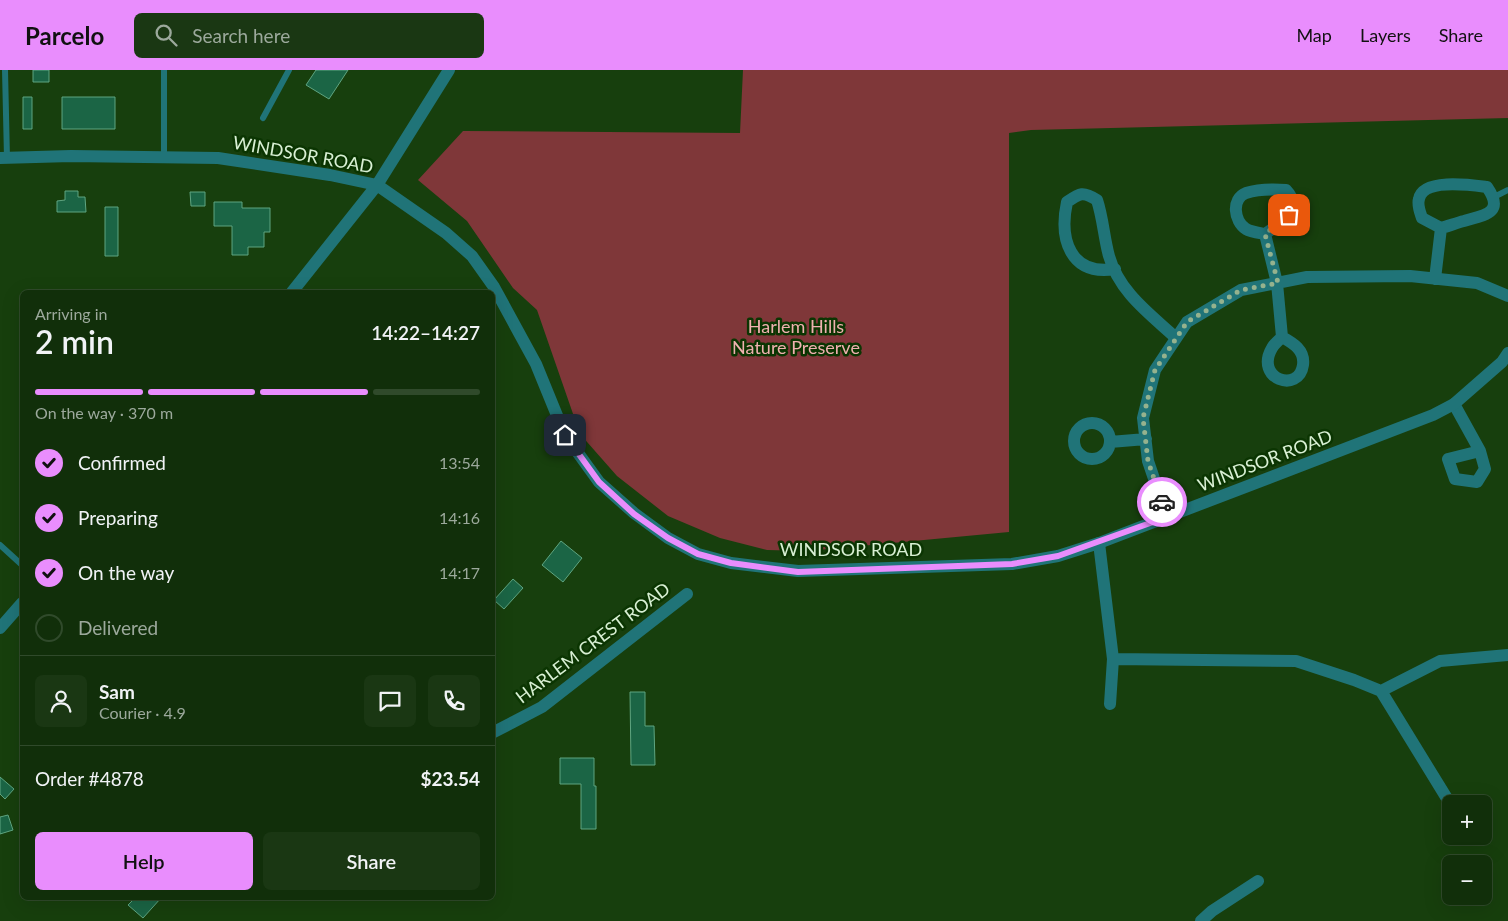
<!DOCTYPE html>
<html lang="en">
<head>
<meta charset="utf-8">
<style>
  body { margin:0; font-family:Lato,sans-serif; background:#1a3713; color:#f1f3f6; height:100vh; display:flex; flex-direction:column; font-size:19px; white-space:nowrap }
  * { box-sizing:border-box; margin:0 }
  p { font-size:16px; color:#9ca99c }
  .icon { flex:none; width:28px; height:28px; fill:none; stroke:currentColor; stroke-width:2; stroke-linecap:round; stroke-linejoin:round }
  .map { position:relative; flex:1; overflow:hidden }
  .panel { position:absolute; left:20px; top:220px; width:475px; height:610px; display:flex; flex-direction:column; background:#112f0a; border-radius:8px; box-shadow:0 5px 20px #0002,0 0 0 1px #304a2b }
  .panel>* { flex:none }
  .fabs { position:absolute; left:1442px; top:725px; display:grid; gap:10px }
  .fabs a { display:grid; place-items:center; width:50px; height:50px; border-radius:8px; background:#112f0a; box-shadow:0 5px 20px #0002,0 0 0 1px #304a2b; font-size:25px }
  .pin { position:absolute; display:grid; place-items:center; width:42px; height:42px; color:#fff; margin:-21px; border-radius:10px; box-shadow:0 2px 8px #0006 }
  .courier { position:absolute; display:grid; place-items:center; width:50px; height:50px; margin:-25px; border:4px solid #e98dfd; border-radius:50%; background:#fff; color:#222; box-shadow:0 1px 6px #0007 }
  .overview em { font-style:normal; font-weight:600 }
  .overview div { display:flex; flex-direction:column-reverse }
  .overview { display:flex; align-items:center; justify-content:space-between; height:85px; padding:0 15px }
  h1 { font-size:32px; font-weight:600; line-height:38px }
  .bar { display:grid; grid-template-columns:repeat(4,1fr); gap:8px 5px; align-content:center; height:60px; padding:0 15px }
  .bar i { height:6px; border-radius:4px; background:#304a2b }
  .bar .on { background:#e98dfd }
  .bar p { grid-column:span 4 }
  .line { display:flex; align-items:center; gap:12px; padding:0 15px; border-top:1px solid #304a2b }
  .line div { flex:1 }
  .round { display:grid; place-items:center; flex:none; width:52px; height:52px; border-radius:8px; background:#1a3713 }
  ol { padding:0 15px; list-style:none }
  li { display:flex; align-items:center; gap:15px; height:55px }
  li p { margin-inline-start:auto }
  li .icon { padding:5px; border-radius:50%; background:#e98dfd; color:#111; stroke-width:4 }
  li:last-child { color:#9ca99c }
  li i { width:28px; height:28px; border:2px solid #304a2b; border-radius:50% }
  .cta { display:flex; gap:10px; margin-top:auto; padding:10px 15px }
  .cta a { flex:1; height:58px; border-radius:8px; background:#e98dfd; color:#111; font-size:20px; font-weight:600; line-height:58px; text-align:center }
  .cta a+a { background:#1a3713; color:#f1f3f6 }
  header { display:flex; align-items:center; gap:30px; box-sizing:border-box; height:70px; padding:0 25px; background:#e98dfd; color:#111 }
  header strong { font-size:24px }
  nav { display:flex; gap:28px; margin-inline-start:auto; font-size:18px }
  .search { width:350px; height:45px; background:#1a3713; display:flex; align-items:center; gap:12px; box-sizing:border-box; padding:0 18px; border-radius:8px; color:#9ca99c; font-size:19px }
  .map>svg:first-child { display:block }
</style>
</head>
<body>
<header>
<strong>Parcelo</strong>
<div class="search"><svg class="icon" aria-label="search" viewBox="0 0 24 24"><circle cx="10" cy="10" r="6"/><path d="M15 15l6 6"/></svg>Search here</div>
<nav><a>Map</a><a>Layers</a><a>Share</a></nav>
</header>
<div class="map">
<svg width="1508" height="851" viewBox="0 0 1508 851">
  <rect width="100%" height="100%" fill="#173f0d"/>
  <path fill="#7f3739" d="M743,0H1508V48L1031,60L1009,63V462L807,481L767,480L720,468L668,446L617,406L580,364L537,240L513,218L467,151L418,110L463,61L740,63Z"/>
  <path fill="#1b6545" stroke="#5fa581" d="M33,0H49V12H33Z
    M316,0H348L329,29L306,15Z
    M23,27H32V59H23Z
    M62,27H115V59H62Z
    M65,121H78V127H85L86,142H57V131L65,130Z
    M190,122H205V136H191Z
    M214,132H242V138H270V162H264V177H248V185H232V156H214Z
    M105,137H118V186H105Z
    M561,471L582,488L563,512L542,495Z
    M513,509L523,518L504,539L494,530Z
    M630,622H645V656H654L655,695H631Z
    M560,688H594V716H596V759H581V714H560Z
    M0,707L14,719L5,729L0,724Z
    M8,745L13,760L0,764V747Z
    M135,828H161L143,848L128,835Z"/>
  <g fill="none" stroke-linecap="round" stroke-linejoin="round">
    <path stroke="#207478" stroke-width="6" d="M5,0L7,88
      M164,0V86
      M263,48L289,0
      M1494,127L1508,120
      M0,475L22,495"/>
    <path stroke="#207478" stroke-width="12" d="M1265,164C1280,153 1305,140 1286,120C1272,119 1259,119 1246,123C1231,129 1234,151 1246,159C1251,162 1260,163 1265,164L1277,213L1282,267C1279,270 1274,274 1272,278C1254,309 1299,324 1303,295C1305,280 1293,273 1282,267
      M1115,199C1070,206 1059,169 1067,132C1080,123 1083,121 1097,130C1103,148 1104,168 1109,186C1119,222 1150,244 1176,268
      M1435,209L1441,158L1422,148C1420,142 1417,135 1419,129C1423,108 1471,115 1487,117C1505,143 1485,145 1464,151C1456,153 1449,156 1441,158
      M1454,334L1480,381L1485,399L1477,412L1455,409L1448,389L1480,381
      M1074 371a18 18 0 1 1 36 0a18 18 0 1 1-36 0Z
      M1110,372L1146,369
      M1167,447L1148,391L1143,348L1155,300L1187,252L1241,220L1307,207L1410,206L1477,213L1508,226
      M1099,473L1113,589L1110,634
      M1113,589L1296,591L1354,610L1381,621L1451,735
      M1381,621L1440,591L1508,585
      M492,663L542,637L687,524
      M1201,851L1212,841L1258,811"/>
    <path stroke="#207478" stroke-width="12" d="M0,88L71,86L218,88L330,105L377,115L446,163L472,186L494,217L536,294L565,365L599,412L634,443L668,468L698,484L731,493L798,501L1012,494L1058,486L1099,473L1433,345L1454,334L1502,292L1508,283
      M292,222L377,115L449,0
      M0,558L22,533"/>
  </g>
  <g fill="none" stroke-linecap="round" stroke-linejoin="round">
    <path stroke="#95b28e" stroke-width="5" stroke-dasharray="0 9" d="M1162,432L1148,391L1143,348L1155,300L1187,252L1241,220L1278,213L1265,164L1289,145"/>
    <path stroke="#e98dfd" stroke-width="6" d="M565,365L599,412L634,444L668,468L698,484L731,493L798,502L1012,494L1058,486L1167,447L1162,432"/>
  </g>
  <g text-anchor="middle" stroke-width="5" stroke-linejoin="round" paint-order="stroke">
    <g font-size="18" fill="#d9f0d4" stroke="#0b3502">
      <text transform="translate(303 85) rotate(10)" y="6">WINDSOR ROAD</text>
      <text transform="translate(1265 391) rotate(-21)" y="6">WINDSOR ROAD</text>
      <text x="851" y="486">WINDSOR ROAD</text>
      <text transform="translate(593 573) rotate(-37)" y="6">HARLEM CREST ROAD</text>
    </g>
    <g font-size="18" fill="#f0b1b0" stroke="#0b3502">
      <text x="796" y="263">Harlem Hills<tspan x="796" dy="21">Nature Preserve</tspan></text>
    </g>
  </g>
</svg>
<div class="fabs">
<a>+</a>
<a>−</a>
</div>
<div class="pin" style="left:1289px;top:145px;background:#ea580c"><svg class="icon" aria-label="bag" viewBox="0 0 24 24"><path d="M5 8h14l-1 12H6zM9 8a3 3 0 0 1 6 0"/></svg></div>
<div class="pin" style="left:565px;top:365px;background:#1f2937"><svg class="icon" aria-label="home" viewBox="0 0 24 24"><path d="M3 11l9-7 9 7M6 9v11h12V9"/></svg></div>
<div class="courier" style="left:1162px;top:432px"><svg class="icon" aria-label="car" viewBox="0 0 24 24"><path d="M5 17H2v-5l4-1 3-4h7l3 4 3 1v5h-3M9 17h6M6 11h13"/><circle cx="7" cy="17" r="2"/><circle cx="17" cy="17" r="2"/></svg></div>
<section class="panel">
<div class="overview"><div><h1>2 min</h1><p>Arriving in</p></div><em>14:22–14:27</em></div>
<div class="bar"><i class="on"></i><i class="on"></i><i class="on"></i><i></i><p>On the way · 370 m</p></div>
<ol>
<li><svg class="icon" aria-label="check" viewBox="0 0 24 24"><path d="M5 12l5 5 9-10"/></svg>Confirmed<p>13:54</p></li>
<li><svg class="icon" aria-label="check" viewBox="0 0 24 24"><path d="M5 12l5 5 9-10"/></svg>Preparing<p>14:16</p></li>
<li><svg class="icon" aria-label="check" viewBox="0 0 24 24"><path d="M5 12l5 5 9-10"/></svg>On the way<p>14:17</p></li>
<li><i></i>Delivered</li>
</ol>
<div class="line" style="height:90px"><a class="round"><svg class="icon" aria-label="person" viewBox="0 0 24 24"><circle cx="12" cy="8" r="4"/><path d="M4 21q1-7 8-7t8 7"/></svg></a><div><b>Sam</b><p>Courier · 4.9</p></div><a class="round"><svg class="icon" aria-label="chat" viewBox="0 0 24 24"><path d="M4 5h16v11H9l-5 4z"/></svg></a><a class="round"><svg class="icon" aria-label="phone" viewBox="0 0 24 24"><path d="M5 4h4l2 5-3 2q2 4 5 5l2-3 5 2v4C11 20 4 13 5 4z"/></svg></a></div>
<div class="line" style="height:65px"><div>Order #4878</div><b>$23.54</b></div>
<div class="cta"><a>Help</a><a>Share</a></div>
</section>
</div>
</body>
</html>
